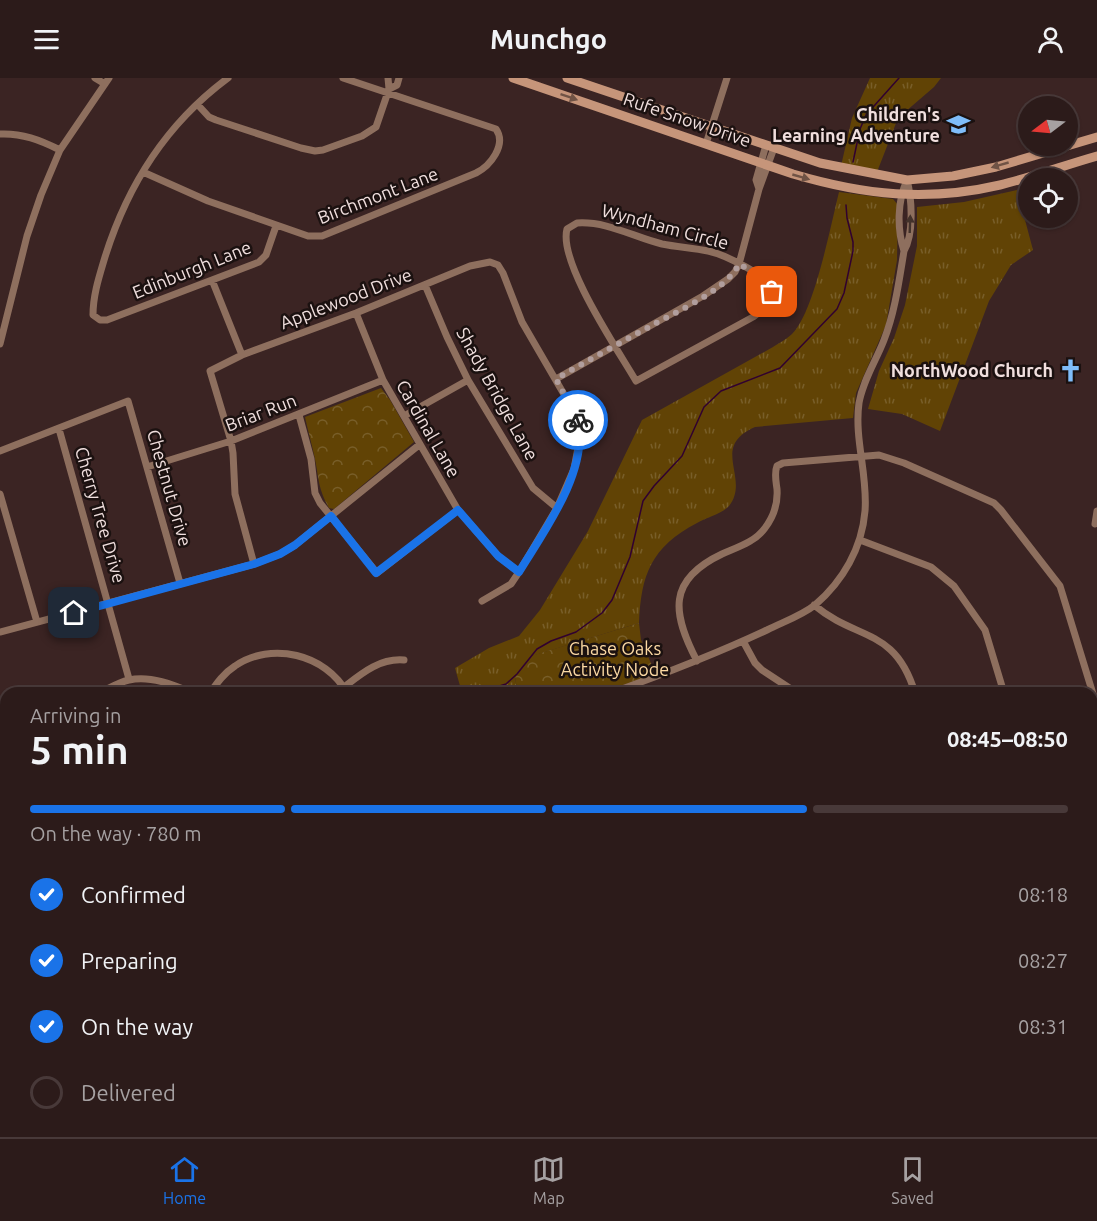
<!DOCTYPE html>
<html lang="en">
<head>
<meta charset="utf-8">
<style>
  body { margin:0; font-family:Ubuntu,sans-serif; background:#342423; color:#f1f3f6; height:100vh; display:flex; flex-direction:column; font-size:22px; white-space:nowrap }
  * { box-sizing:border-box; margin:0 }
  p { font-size:20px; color:#a6a1a2 }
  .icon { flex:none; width:33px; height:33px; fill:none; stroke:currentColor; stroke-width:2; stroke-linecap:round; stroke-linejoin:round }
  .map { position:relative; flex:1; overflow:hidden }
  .panel { position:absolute; left:0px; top:609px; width:1098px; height:450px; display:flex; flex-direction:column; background:#2c1b1a; border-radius:18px 18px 0 0; box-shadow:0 2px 4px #0004,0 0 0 2px #483939 }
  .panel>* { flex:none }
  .needle { width:39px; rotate:254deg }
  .tools { position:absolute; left:1018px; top:18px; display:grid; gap:12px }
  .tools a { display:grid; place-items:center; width:60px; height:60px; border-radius:50%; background:#2c1b1a; box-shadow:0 2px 4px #0004,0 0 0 2px #483939; font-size:30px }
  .pin { position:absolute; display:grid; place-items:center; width:51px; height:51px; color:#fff; margin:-26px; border-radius:12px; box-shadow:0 3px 9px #0006 }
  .courier { position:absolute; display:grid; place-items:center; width:60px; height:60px; margin:-30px; border:4px solid #1a73e8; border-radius:50%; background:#fff; color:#222; box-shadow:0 2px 8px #0007 }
  .overview em { font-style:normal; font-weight:600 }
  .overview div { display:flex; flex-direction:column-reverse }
  .overview { display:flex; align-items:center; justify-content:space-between; height:102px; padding:0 30px }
  h1 { font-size:39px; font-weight:600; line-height:45px }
  .bar { display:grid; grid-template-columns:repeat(4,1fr); gap:9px 6px; align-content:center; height:72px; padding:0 30px }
  .bar i { height:8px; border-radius:4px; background:#483939 }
  .bar .selected { background:#1a73e8 }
  .bar p { grid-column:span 4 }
  ol { padding:0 30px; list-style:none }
  li { display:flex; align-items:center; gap:18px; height:66px }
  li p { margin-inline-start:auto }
  li .icon { padding:6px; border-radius:50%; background:#1a73e8; color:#fff; stroke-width:4 }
  li:last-child { color:#a6a1a2 }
  li i { width:33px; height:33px; border:3px solid #483939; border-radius:50% }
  header { display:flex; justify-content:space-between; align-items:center; height:78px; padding:0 30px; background:#2c1b1a; font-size:27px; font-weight:600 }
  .dock { display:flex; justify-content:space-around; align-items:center; height:84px; border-top:2px solid #483939; background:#2c1b1a; font-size:16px; color:#a6a1a2 }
  .dock a { display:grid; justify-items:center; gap:3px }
  .dock .selected { color:#1a73e8 }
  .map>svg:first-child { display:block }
</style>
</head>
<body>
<header><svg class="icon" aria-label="menu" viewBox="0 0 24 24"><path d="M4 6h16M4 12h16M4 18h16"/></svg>Munchgo<svg class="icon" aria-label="person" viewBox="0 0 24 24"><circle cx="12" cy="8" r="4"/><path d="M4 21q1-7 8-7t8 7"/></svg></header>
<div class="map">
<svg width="1097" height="1059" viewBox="0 0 1097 1059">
  <defs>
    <pattern id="grass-tufts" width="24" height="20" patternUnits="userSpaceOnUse" patternTransform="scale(1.5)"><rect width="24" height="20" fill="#614305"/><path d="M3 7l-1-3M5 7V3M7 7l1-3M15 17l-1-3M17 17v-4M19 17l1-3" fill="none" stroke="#785e29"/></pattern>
    <pattern id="park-crowns" width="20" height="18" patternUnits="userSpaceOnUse" patternTransform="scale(1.5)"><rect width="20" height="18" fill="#614305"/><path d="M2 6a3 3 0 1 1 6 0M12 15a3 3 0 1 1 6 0" fill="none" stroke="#785e29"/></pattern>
  </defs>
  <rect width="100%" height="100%" fill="#3b2423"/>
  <path fill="url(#grass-tufts)" d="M870,0H941L934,9L898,40L877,94L841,88L852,40Z
    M1017,112L1033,172L1011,187L989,223L940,353L902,336L868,331L879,293L894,260L905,227L917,168V129L964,124Z
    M839,114L893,121L898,127L897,182L886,247L856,315L853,340L755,349C709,369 751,400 729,428C723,435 706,440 697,445C651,469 641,497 639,545L532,578L515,600L518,615H462L455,590L489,570L519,558L540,532L588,453L642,342L773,269C779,265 787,261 792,256C814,235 831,146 839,114Z"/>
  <path fill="url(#park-crowns)" d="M381,310L390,322L414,364L334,431L329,430C318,410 319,401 315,381C312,367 308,353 305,339Z
    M639,545L641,562L656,597L596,615H518L515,600L531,578Z
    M80,1053H174L176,1059H52L51,1056Z"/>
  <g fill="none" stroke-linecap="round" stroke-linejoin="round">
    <path stroke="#310030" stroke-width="1.5" d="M853,84L860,51L866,37L899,0
      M477,615L506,606L517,596L537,571L551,563L576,554L602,535L612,522L630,479L643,423L654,408L682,378L704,329L721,313L780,290L837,231L844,215L853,173V164L847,140L846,127"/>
    <path stroke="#8e6f5e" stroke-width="7" d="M95,0L105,6
      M228,0C166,46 128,106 105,179C99,199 93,217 93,237L100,242H107L259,184L266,177L276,148
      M389,11L397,7L399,0
      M198,27L209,39L216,42L301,70L315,73L323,72L362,58L376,49L389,11L388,0
      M0,56C22,55 40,62 60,72
      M706,66L727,0
      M143,94L208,123L308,158H322L476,95C490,88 507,67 496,51L343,0
      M759,111L756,102L766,67
      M577,145C607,143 634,159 662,166C677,169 693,170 708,173C722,176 772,198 772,214C772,225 761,233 753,239L636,303C618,272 558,184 567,151Z
      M904,173C897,151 897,124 907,102
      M212,202L242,277
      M425,207L447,259L468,302L533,410L557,430
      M356,235L383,302L458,432L498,478L519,494
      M0,266L27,158L41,117L60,72L109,0
      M556,301L703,218L728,201L735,194L739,186L759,111L774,70
      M299,337L311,381L315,415L320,425L377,495L458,432
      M404,338L468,302
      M59,351L129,601
      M0,373L128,323L180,505
      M147,389L231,363L383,302
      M0,416L37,544
      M1095,446L1097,433
      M860,462L931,489L954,508L985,552L1004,615
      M254,486L235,416L233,375L231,363L210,293L242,277L356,235L470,188L490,184L498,187L503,195L522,244L576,337L580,359L574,391L557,430L519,494L511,506L482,523
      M814,527C857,563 895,549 915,615
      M0,554L254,486L280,476L295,467L419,367
      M743,563L755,585L762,592L797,615
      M697,583C672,535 667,502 722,476C738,469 755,464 765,450C774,438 778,425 777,411C776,403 774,395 777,388L783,385L879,377L904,385L994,425L1001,432L1060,508L1097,629
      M344,609C362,595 380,580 404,582
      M99,615C108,611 119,604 129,602C150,597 174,607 193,615
      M210,615C217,605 224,595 235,588C271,563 326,576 347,615
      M611,615C664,596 716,576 767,552C783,544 801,538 815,527C843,503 862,470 865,433C868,397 854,361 859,325C863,302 876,283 884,262C895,234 899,203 904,173C914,156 912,121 907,102
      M1092,653L1097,651
      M489,1053L490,1059
      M1019,1053L1021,1059"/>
    <path stroke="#8e6f5e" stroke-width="8" d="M1092,805L1097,803
      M0,893L6,914
      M45,1053L46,1059
      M292,1059L307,1053"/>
    <path stroke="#c6957a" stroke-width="9" d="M513,0L793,96C864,117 927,124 1000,107C1033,99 1065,87 1097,78
      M567,0L820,85L907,102L953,98L996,89L1097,59"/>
  </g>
  <defs><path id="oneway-solid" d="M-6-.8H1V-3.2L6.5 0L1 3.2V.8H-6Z" transform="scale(1.5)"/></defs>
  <g fill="#705345">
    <use href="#oneway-solid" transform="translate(569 19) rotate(19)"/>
    <use href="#oneway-solid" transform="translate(1000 87) rotate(164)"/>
    <use href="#oneway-solid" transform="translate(801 99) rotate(16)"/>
  </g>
  <use fill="#43322b" href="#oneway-solid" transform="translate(910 146) rotate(-88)"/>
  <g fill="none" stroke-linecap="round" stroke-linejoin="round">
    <path stroke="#b19e9d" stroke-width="6" stroke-dasharray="0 10.8" d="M578,342L556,301C587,283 618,266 649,249C675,234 726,213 739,186C751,193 769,199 772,214"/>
    <path stroke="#1a73e8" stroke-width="8" d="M74,535L254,486L280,476L295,467L331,438L376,495L458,432L498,478L519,494C544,453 589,393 578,342"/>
  </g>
  <defs>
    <symbol id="school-bare" viewBox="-9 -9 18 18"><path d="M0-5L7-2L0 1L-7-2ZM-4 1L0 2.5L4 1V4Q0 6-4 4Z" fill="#7fbdfa" stroke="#1b1110" stroke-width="2.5" paint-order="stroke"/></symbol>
    <symbol id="church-bare" viewBox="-9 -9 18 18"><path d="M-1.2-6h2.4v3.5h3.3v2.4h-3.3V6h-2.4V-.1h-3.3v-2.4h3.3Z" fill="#7fbdfa" stroke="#1b1110" stroke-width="2.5" paint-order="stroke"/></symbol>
  </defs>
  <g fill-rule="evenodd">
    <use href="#school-bare" x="942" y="30" width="33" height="33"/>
    <use href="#church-bare" x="1054" y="276" width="33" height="33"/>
  </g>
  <g text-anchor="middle" stroke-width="5" stroke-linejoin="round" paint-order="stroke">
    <g font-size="18" font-weight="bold" fill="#f0dfde" stroke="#1b1110" text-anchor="end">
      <text x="940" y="43">Children's<tspan x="940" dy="21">Learning Adventure</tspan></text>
      <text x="1053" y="299">NorthWood Church</text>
    </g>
    <g font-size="18" fill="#f0dfde" stroke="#1b1110">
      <text transform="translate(687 42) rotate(19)" y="6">Rufe Snow Drive</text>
      <text transform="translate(378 118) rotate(-21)" y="6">Birchmont Lane</text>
      <text transform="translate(665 149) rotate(15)" y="6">Wyndham Circle</text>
      <text transform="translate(192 192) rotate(-22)" y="6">Edinburgh Lane</text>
      <text transform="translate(346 221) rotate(-21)" y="6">Applewood Drive</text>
      <text transform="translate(497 316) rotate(61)" y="6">Shady Bridge Lane</text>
      <text transform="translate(261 335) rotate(-21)" y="6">Briar Run</text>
      <text transform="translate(428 351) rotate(60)" y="6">Cardinal Lane</text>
      <text transform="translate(169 410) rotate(74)" y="6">Chestnut Drive</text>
      <text transform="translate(100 437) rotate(74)" y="6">Cherry Tree Drive</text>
    </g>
    <g font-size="18" fill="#fcd9a3" stroke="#1b1110">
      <text x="615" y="577">Chase Oaks<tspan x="615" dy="21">Activity Node</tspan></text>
    </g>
  </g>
</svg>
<div class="tools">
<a><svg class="needle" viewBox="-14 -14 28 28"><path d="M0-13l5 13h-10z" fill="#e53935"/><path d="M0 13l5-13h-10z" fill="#a6a1a2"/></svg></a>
<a><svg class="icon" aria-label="locate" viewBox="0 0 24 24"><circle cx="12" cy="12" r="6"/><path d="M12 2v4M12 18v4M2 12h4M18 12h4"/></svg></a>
</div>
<div class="pin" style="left:772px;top:214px;background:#ea580c"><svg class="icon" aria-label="bag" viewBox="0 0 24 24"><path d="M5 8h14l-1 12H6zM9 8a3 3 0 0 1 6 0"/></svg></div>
<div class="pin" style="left:74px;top:535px;background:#1f2937"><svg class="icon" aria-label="home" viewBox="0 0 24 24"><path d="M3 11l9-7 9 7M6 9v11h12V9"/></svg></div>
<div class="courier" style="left:578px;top:342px"><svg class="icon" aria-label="bike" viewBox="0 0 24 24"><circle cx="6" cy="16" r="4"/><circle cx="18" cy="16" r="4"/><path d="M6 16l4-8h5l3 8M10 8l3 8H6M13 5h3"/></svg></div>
<section class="panel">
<div class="overview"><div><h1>5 min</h1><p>Arriving in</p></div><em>08:45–08:50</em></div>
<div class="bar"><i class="selected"></i><i class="selected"></i><i class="selected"></i><i></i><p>On the way · 780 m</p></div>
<ol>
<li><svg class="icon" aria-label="check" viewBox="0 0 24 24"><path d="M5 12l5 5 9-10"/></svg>Confirmed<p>08:18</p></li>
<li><svg class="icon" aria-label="check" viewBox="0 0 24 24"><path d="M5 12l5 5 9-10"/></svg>Preparing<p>08:27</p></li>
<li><svg class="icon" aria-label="check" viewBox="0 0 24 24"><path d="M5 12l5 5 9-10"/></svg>On the way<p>08:31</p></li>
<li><i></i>Delivered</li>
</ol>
</section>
</div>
<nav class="dock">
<a class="selected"><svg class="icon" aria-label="home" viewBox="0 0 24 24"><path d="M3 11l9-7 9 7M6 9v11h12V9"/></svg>Home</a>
<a><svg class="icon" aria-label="map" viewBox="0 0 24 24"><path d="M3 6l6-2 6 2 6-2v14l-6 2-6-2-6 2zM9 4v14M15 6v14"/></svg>Map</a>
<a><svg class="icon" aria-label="saved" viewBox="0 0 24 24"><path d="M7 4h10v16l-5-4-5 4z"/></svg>Saved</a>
</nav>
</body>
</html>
